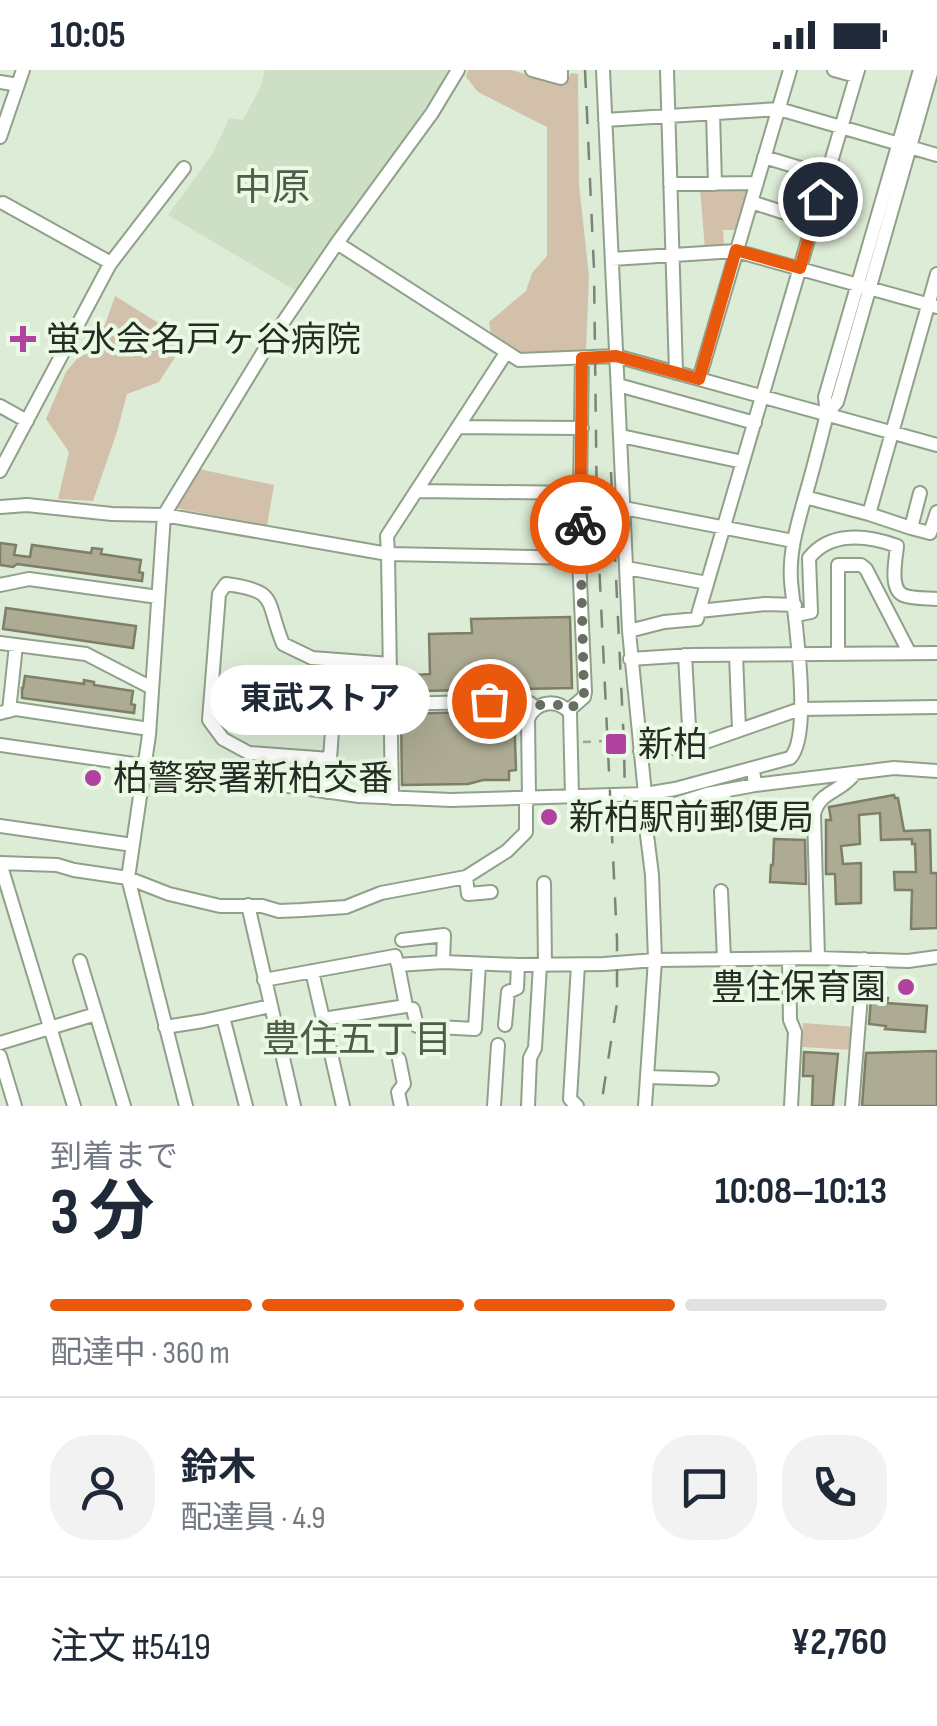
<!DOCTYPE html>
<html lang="ja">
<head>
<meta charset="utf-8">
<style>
  body { margin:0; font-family:"Sofia Sans Condensed","Noto Sans JP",sans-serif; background:#f2f2f3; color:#1f2937; height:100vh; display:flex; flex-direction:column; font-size:38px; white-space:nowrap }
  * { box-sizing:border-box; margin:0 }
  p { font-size:32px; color:#747a83 }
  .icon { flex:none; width:55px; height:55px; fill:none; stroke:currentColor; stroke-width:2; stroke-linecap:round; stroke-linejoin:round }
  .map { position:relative; height:1036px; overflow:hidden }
  .panel { display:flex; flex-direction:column; background:#fff; flex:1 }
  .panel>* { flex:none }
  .pin { position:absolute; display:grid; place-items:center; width:85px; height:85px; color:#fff; margin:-42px; border:5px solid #fff; border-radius:50%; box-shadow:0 2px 10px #0007 }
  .courier { position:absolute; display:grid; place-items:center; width:100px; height:100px; margin:-50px; border:8px solid #ea580c; border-radius:50%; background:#fff; color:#222; box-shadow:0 2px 12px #0007 }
  .bubble { position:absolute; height:70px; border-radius:35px; background:#fff; box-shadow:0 10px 40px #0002; font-size:32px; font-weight:700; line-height:70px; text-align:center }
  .headline em { font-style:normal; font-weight:700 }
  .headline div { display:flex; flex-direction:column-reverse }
  .headline { display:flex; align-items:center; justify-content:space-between; height:170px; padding:0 50px }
  h1 { font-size:65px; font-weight:700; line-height:75px }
  .bar { display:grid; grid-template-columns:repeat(4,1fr); gap:15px 10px; align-content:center; height:120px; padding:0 50px }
  .bar i { height:12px; border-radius:8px; background:#e0e1e3 }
  .bar .on { background:#ea580c }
  .bar p { grid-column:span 4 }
  .line { display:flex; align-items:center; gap:25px; padding:0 50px; border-top:2px solid #e0e1e3 }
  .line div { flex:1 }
  .round { display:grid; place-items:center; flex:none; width:105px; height:105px; border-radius:40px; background:#f2f2f3 }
  .status { display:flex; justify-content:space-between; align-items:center; height:70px; padding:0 50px; background:#fff; direction:ltr }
  .status svg { height:28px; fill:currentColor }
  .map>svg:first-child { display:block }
</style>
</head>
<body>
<div class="status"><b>10:05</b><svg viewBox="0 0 49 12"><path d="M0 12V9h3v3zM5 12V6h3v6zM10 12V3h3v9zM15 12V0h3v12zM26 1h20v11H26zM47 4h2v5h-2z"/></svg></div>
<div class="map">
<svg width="937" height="1036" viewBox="0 0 937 1036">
  <rect width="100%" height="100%" fill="#dcecd6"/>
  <path fill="#cde0c5" d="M265,0H450L377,110L298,222L168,145L213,83L229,48L243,50L261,16Z"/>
  <path fill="#d3c0aa" d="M468,0H511L565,16L571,3L578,4L579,115L589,206L586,281L521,283L491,264L489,252L526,221L532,203L547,186V57L478,22L466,7Z
    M748,117L751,120L739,160H723L724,177L705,179L700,118Z
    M115,226L186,270L159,312L127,324L117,362L93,431L58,429L69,382L46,349L66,302L105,255Z
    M199,399L274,415L267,456L175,438Z
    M803,953L855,957L854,980L802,977Z"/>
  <path fill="#adab93" stroke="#7f7e67" stroke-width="2.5" d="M0,473L16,475L14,485L30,487L32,475L91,483L92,478L102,479L101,484L141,490L139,502L143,503L142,511L17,494L13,497L0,495Z
    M6,538L136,556L133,578L3,559Z
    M570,547L572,618L418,621L417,605L430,604L429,564L472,563L471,549Z
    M25,606L84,614V610L94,612V615L133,621L131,634L135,635L134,643L22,628V618H23Z
    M514,641L516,700L509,701V710H483L468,714L402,715L401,644Z
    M894,725L895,728H898L904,761L930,760L931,803H937V858L911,859L912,820H895L894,802H916L915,774H912V769L881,770L880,743L859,745L860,774L841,776L843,794L861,793V833L836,834L835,804H826V750H831L829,737Z
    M774,769L805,770L806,814L770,812L771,795H773Z
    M873,903H881L880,913H886L885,928H888L887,933L927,936L925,962L885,959L886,956L869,954Z
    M937,981V1036H862L866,983Z
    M804,982L838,984L833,1036H812L813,1006H803Z"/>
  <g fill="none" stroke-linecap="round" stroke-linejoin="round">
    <defs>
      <path id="minor" d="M532,0L561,8V0
        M603,0L629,561
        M667,0L676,303
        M834,0L856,6
        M0,12L18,15
        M713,43L715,114
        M605,50L779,39L937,85
        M0,67L23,0
        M764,87L827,106
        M670,114L757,113
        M751,132L814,152
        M3,133L111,193
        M337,173L519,290L616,286L937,375
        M612,189L736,181L937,237
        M699,309L790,0
        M618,315L755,353
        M0,336L27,351
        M827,344L825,327L920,0
        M458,357L582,358
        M621,366L743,392
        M0,401L110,194L184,98
        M416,421L580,423
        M805,427L869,444L937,204
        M0,437L27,435L112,444L164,445L388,484L387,466L506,283
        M624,438L793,471
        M869,444L911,458L920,423
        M911,458L930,463L937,442
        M579,488L582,288
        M627,498L707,513
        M0,515L29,509L158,527
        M699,541L858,0
        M796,545L811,542L809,488C830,461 867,465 897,476C896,489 889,518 903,525C911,529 928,528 937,529
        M0,573L86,584L152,618
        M838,583V495H861L866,499L909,582
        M685,585L690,675
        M736,585L739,660
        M630,589L692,585L937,583
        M337,590L330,689L249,683L223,669L209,650L219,524L226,514C279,521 265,530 283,574L312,588L390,594
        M391,634L522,631L530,633L534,638
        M9,641L16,575
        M0,643L16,639L149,659
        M0,675L359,726L451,730L645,724L675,719L790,688C813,666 794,545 791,511C789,482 797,456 805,427C813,400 820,372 827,344L837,332L932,0
        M640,681L697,675L800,639L937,637
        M755,715L894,698L937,701
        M327,722L330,689
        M645,724L629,561L664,552L697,549L699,541L765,534L795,535
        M392,728L388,484L579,488L585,622L584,627L569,640
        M0,756L133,775
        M0,793L57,795L74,800L128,808L169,824L220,836H262L279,841L302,840L346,837L381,823L466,807L507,781L526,762V735L529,727L528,649C536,631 557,628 570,643L572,726
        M0,793L74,1036
        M466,807L468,824L491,822
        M544,813L545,895
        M721,821L724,889
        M248,835L294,1036
        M402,870L444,865L443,892
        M818,888L814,744C820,720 841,723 855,703
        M789,889L790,950L795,962L791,1036
        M80,891L124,1036
        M312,901L343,1036
        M264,910L395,886L398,895
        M413,939L417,956L475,959L479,894
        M223,947L246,1036
        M323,949L406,936L398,895L443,892L518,895L604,894L655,890L818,888L908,891L937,887
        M505,955L508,922L517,918L518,895
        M165,957L203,951L270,936
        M0,973L96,944
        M0,986L15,1036
        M399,989L404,1014L398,1022L401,1036
        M647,1007L712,1009
        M186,1036L128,808L149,665L164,445L267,276L337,173L432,43L458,0
        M494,1036L498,975
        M528,1036L530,988L535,978L540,895
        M577,1036L570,1029L578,895
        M645,1036L655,890L652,805L647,765L650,750L657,740L707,724L755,715L753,699
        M852,1036L864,889"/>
    </defs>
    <use href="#minor" stroke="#91a08b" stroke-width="16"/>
    <path stroke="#9eaa99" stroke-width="2.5" stroke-dasharray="8 8" stroke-linecap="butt" d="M583,672L630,670"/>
    <use href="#minor" stroke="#fff" stroke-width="12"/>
    <path stroke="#7a8576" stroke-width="2.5" stroke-dasharray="18 18" stroke-linecap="butt" d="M585,0L594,199L597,450L617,870V933L601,1036
      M611,402L624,675L625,732"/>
  </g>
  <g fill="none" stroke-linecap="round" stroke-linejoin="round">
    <path stroke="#666f62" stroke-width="10" stroke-dasharray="0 18" d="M489,631C504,631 523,626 534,638C545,631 558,633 569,640L584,627L580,454"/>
    <path stroke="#ea580c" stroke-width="12" d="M580,454L582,288L616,286L699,309L736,180L800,198L820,129"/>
  </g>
  <g fill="#b142a0" stroke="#e9f9e3" stroke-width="4">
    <path d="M18 254h10v10h10v10h-10v10h-10v-10h-10v-10h10z"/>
    <rect x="604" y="662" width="24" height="24" rx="5"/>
    <circle cx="93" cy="708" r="10"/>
    <circle cx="549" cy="747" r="10"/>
    <circle cx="906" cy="917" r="10"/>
  </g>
  <g text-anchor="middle" stroke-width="8" stroke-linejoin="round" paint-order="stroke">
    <g font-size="35" fill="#262c24" stroke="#e9f9e3" text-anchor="start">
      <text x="46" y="281">蛍水会名戸ヶ谷病院</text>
      <text x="638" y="686">新柏</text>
      <text x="113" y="720">柏警察署新柏交番</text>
      <text x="569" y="759">新柏駅前郵便局</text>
      <text x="886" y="929" text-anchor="end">豊住保育園</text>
    </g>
    <g font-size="38" fill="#4e5c49" stroke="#e9f9e3">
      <text x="272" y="130">中原</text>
      <text x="357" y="982">豊住五丁目</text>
    </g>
  </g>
</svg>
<div class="pin" style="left:489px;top:631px;background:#ea580c"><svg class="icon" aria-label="bag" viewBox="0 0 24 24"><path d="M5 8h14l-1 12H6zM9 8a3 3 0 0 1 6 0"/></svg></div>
<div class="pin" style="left:820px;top:129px;background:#1f2937"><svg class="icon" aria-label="home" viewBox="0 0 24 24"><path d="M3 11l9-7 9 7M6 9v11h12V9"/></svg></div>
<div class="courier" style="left:580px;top:454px"><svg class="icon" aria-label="bike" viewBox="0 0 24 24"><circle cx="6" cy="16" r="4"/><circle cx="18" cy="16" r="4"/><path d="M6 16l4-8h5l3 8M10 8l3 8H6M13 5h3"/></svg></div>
<div class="bubble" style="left:210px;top:595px;width:220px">東武ストア</div>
</div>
<section class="panel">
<div class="headline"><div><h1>3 分</h1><p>到着まで</p></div><em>10:08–10:13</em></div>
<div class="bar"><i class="on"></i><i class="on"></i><i class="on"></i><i></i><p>配達中 · 360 m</p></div>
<div class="line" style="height:180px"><a class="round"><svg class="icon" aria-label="person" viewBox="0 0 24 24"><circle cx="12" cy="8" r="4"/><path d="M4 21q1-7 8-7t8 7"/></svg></a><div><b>鈴木</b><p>配達員 · 4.9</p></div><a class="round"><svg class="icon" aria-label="chat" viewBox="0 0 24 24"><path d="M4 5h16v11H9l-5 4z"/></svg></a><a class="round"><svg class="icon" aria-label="phone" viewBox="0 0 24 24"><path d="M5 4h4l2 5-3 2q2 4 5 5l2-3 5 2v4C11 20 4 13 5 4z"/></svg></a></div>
<div class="line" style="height:130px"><div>注文 #5419</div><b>¥2,760</b></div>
</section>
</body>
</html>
